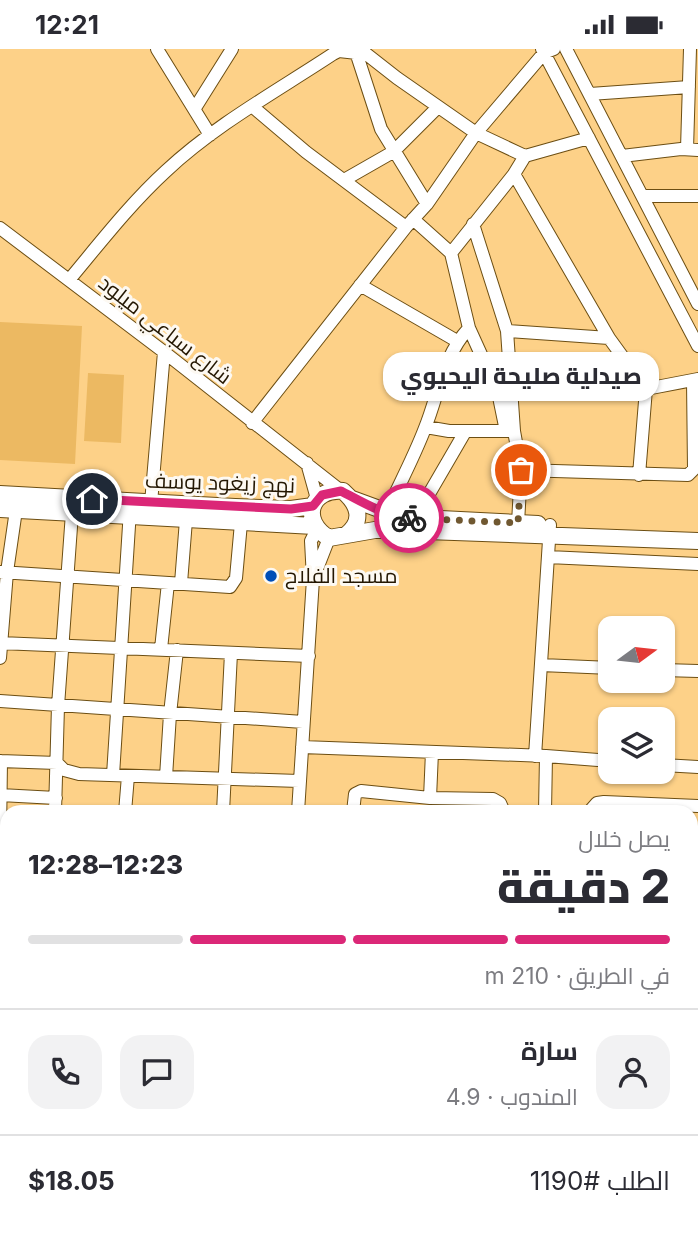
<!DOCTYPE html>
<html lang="ar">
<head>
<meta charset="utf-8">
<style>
  body { margin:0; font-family:Inter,Cairo,sans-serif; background:#f2f2f3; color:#2b2b33; direction:rtl; height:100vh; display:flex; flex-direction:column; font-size:26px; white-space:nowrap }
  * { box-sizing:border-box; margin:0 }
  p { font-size:23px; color:#7c7c81 }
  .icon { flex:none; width:38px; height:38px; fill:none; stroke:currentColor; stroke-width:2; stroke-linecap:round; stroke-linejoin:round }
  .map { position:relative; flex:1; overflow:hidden; direction:ltr }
  .sheet { position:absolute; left:0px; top:756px; width:698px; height:436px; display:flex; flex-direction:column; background:#fff; border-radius:21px 21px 0 0; box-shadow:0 2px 5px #0004; direction:rtl }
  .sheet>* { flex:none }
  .needle { width:46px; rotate:75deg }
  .tools { position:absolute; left:598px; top:567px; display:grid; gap:14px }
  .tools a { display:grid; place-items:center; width:77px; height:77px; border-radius:14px; background:#fff; box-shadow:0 2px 5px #0004; font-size:35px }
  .pin { position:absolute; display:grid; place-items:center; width:60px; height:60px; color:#fff; margin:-30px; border:4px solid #fff; border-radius:50%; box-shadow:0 2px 7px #0007 }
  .courier { position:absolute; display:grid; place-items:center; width:70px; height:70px; margin:-35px; border:5px solid #db2777; border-radius:50%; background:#fff; color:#222; box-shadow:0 2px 9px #0007 }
  .bubble { position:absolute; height:49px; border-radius:21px; background:#fff; box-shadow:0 2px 5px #0004; font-size:23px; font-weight:800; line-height:49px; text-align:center; direction:rtl }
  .summary em { font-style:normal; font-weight:800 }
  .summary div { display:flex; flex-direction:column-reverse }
  .summary { display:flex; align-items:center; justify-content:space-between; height:119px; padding:0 28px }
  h1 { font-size:46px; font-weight:800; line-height:52px }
  .bar { display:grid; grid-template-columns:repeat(4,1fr); gap:10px 7px; align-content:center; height:84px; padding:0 28px }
  .bar i { height:9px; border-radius:5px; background:#e1e1e2 }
  .bar .on { background:#db2777 }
  .bar p { grid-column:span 4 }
  .line { display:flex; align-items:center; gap:18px; padding:0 28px; border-top:2px solid #e1e1e2 }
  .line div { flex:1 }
  .round { display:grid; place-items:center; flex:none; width:74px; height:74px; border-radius:21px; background:#f2f2f3 }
  .status { display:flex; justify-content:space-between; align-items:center; height:49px; padding:0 35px; background:#fff; direction:ltr }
  .status svg { height:19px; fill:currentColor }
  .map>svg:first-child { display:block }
</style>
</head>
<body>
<div class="status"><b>12:21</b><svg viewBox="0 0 49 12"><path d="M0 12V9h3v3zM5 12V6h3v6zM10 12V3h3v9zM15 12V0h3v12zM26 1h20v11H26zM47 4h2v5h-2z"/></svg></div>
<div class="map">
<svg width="698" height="1191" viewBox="0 0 698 1191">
  <rect width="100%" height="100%" fill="#fdd188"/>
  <path fill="#ecb962" d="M0,273L82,277L75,415L0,411Z
    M88,324L124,326L121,394L84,392Z"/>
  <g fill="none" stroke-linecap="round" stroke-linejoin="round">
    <defs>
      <path id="minor" d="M157,0L210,86
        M355,0L381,80L427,155
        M360,0L397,29L476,84L525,107L514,125
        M542,0L698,297
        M566,0L698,255
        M590,45L689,38
        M253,58L306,103L406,178
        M195,59L232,0
        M687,100L690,0
        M525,107L589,89
        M622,107L681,100L698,101
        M344,131L393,103L438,58
        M643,147H698
        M413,170L451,204L469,279L498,343L506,382
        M473,175L507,282L514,382L521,421L518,474
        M0,179L164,303L341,442
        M451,204L514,125L609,289L646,340L639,426
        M69,231C100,194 130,155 166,122C215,76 277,42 333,5L339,2L357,4
        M360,236L457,292
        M507,282L609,289
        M511,330L646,340L698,330
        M252,374L406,178L427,155L476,84L544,4L554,0
        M426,378L449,382H512
        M307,414L317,450
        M521,421L688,426L694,420L693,332
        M151,454L164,303
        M386,464C399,436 414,408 425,379C439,344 443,307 469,279
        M415,469L465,383
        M548,508L698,515
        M0,523L230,538L236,529L241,474
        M313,530L329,489
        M181,534L186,471
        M0,594L309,607
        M161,600L168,534
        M0,609L7,523L16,461
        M541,616L611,619
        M663,621L698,622
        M0,652L303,673
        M302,698L546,707L611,712
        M535,707L550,476
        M0,712L57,714L64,721L79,725L299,732
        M663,716L698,718
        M113,726L130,461
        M166,728L170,665L177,601
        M0,746L56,749
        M430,749L432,703
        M55,763L58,657L72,464
        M125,763L128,727
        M223,763L231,604
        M298,763L313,530L311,492L317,480
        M353,763L355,745L361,742L430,749L493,750L500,754L504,763
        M545,763L546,707
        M589,763L597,754L604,753L698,757
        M0,787L1,712
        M0,803L7,804
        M691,840L698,835
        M691,905L698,900
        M0,909H7
        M691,965L698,959
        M0,989L7,988
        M691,1012L698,1003"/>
      <path id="major" d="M0,445L235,458L291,460L313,457
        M352,450L401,468L538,475
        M0,460L314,477
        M346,486C364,472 359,456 343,442C310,439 300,472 329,489L375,481H399L698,492"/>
    </defs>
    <use href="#minor" stroke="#6c4e13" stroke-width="14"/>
    <use href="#major" stroke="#6c4e13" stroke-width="18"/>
    <use href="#minor" stroke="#fff" stroke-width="12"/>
    <use href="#major" stroke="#fff" stroke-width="16"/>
  </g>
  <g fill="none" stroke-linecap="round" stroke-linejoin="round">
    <path stroke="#705831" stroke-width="7" stroke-dasharray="0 12.6" d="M409,469L518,474L521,421"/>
    <path stroke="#db2777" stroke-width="9" d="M92,450L291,460L313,457L322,446L341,442C362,453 383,466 409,469"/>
  </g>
  <circle fill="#004eb7" stroke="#fdf9f2" stroke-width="2.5" cx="271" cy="527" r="7"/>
  <g text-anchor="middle" stroke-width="6" stroke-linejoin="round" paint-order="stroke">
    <g font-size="21" fill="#241702" stroke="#fdf9f2">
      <text transform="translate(165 281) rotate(38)" y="7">شارع سباعي ميلود</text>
      <text transform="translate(220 434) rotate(2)" y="7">نهج زيغود يوسف</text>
    </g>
    <g font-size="21" fill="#241702" stroke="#fdf9f2" text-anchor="start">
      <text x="285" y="534">مسجد الفلاح</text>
    </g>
  </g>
</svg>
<div class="tools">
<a><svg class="needle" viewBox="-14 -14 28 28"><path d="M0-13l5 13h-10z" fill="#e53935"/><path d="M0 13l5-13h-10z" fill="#7c7c81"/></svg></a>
<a><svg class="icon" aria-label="layers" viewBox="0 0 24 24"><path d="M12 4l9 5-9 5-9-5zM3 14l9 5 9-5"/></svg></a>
</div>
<div class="pin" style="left:521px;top:421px;background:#ea580c"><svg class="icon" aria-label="bag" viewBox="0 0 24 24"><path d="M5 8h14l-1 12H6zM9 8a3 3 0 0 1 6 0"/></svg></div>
<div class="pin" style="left:92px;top:450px;background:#1f2937"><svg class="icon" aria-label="home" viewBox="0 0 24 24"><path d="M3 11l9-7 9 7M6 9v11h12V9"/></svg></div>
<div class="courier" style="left:409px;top:469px"><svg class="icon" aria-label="bike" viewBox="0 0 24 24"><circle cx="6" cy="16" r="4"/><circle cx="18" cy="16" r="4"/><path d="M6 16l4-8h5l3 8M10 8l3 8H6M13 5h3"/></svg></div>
<div class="bubble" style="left:383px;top:303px;width:276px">صيدلية صليحة اليحيوي</div>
<section class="sheet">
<div class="summary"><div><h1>2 دقيقة</h1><p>يصل خلال</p></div><em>12:23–12:28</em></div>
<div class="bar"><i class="on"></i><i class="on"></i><i class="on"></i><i></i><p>في الطريق · 210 m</p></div>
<div class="line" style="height:126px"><a class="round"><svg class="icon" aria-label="person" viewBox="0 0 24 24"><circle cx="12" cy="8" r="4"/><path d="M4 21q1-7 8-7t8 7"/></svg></a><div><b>سارة</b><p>المندوب · 4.9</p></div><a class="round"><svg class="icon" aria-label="chat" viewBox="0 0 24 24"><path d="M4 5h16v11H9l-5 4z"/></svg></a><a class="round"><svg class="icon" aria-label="phone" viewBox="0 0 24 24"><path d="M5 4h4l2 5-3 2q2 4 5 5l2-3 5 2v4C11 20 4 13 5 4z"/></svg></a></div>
<div class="line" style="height:91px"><div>الطلب #1190</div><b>$18.05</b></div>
</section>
</div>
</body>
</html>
